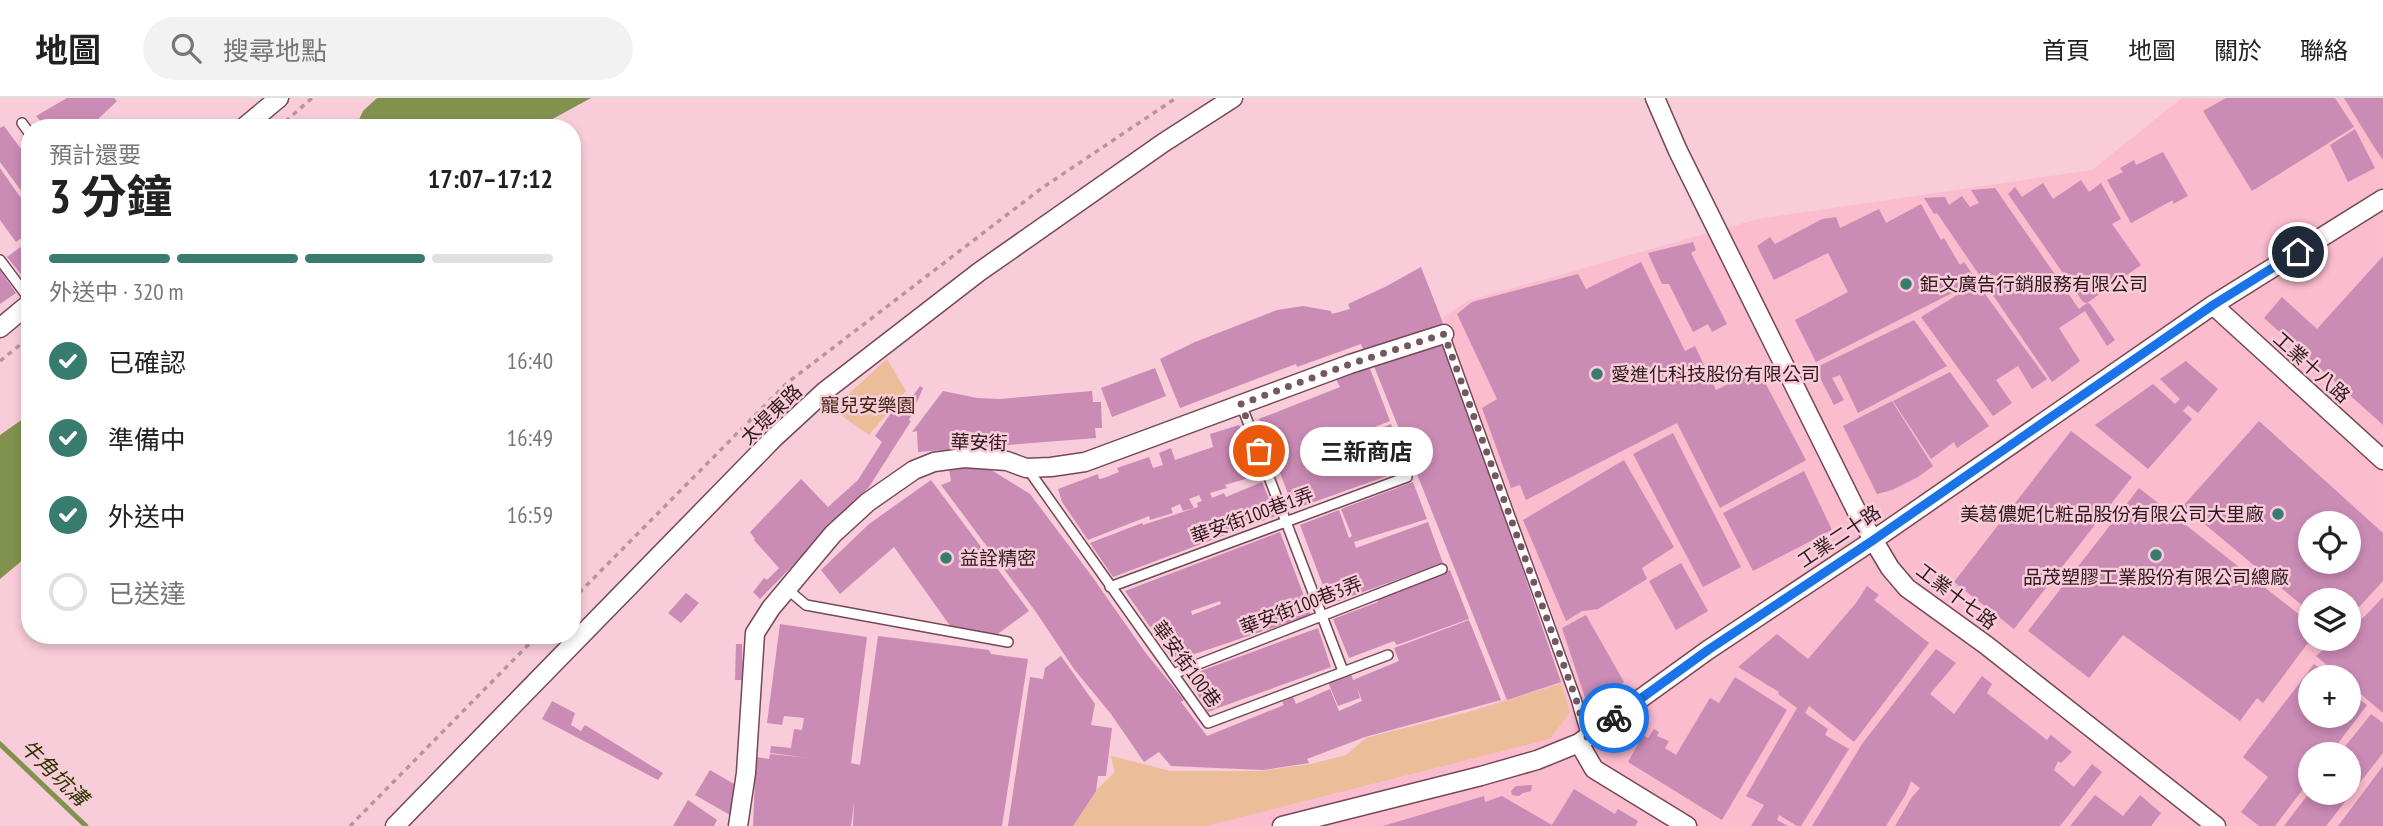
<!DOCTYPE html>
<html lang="zh-TW">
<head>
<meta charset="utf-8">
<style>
  body { margin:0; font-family:"PT Sans Narrow","Noto Sans TC",sans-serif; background:#f2f2f2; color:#222; height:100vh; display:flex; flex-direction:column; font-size:26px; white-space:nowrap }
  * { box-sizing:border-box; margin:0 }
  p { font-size:23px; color:#767676 }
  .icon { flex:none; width:38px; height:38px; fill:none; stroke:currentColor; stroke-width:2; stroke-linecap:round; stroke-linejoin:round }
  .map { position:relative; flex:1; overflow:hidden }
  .side { position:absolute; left:21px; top:21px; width:560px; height:525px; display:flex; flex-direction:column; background:#fff; border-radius:28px; box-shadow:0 4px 10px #0003 }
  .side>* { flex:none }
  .controls { position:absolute; left:2298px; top:413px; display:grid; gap:14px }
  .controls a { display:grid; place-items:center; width:63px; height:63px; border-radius:50%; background:#fff; box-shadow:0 4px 10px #0003; font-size:35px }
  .pin { position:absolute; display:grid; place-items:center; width:60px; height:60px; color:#fff; margin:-30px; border:4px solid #fff; border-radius:50%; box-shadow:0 2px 7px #0007 }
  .courier { position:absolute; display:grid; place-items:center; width:70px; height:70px; margin:-35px; border:5px solid #1a73e8; border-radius:50%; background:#fff; color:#222; box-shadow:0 2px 9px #0007 }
  .bubble { position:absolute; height:49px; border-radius:24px; background:#fff; box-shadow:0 4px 10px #0003; font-size:23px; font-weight:700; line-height:49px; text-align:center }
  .summary em { font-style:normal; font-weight:700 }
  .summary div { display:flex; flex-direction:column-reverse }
  .summary { display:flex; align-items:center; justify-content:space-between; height:119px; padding:0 28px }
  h1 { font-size:46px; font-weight:700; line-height:52px }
  .bar { display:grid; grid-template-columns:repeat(4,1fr); gap:10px 7px; align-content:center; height:84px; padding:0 28px }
  .bar i { height:9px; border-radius:5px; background:#e0e0e0 }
  .bar .on { background:#387c70 }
  .bar p { grid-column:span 4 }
  ol { padding:0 28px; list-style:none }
  li { display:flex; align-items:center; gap:21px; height:77px }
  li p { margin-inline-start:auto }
  li .icon { padding:7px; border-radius:50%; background:#387c70; color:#fff; stroke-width:4 }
  li:last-child { color:#767676 }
  li i { width:38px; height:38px; border:4px solid #e0e0e0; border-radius:50% }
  header { display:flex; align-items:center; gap:42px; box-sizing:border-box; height:98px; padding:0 35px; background:#fff; border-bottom:2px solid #e0e0e0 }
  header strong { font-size:33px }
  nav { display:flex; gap:38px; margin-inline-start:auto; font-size:24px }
  .search { width:490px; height:63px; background:#f2f2f2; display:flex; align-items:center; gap:18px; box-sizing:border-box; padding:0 24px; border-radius:38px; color:#767676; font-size:26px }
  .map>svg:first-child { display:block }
</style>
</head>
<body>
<header>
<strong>地圖</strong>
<div class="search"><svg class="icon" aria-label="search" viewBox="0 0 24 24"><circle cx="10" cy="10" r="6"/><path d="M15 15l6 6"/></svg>搜尋地點</div>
<nav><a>首頁</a><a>地圖</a><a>關於</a><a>聯絡</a></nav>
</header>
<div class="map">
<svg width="2383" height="728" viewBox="0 0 2383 728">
  <rect width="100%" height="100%" fill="#f8ccd8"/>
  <path fill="#fbbcce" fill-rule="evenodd" d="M2182,0H2383V728H1073L1115,674L1111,658L1170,673H1262L1311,666L1347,657L1366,640L1476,612L1503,602L1542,588L1573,571L1443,219L1467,203L1758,121L2092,72ZM2310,425H2348V464H2310ZM2310,502H2348V541H2310ZM2310,579H2348V618H2310ZM2310,656H2348V695H2310Z"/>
  <path fill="#ebbd98" d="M887,261L906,293L869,337L832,311Z
    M1561,586L1570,614L1550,641L1206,728H1073L1080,708L1115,674L1111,658L1170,673H1262L1311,666L1346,657L1366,640L1476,612Z"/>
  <path fill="#81924e" d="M377,0H591L536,30H355L363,13Z
    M30,316V456L0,481V337Z"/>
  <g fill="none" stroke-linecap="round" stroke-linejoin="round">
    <path stroke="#81924e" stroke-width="5" d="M0,646L86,728"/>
  </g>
  <path fill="#ca8bb5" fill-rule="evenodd" d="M67,0H114L117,3L95,24L98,30H46L36,18Z
    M2226,0H2335L2354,29L2252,93L2203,13Z
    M2344,0H2383V62L2374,49Z
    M4,28L30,63V105L0,64V30Z
    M2355,31L2375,70L2348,84L2330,47Z
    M2163,54L2188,98L2173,106V102L2131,125L2107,82L2123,74L2120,70L2134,62L2136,67Z
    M0,70L30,113V134L16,144L0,122Z
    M2081,82L2089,94L2101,85L2121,121L2112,126L2141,167L2087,205L2083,204L2008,96L2015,89L2022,99L2043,85L2053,101Z
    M1995,90L2079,211L2087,205L2090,206L2115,242L2107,248L2085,213L2059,230L2080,263L2052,284L1937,115L1934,116L1924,100L1945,99L1949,107L1962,98L1970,109L1979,105L1971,92Z
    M1921,106L1941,142L1944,140L1960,167L1964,164L1975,180L1964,189L1816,264L1795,222L1848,194L1828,155L1774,182L1757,148L1770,139L1775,146L1822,121L1836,119L1840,130L1879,111L1886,125Z
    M30,142V176L24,180L7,159Z
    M1693,144L1696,152L1691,155L1727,226L1712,234L1708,226L1693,234L1669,186H1662L1648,155Z
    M2383,158V327L2264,220L2282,199L2317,231Z
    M1641,164L1685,253L1695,248L1716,292L1758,271L1806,362L1720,410L1677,325L1526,402L1520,387L1511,390L1482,310L1497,301L1457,216L1472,204L1578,176L1586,191Z
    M1421,169L1443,225L1437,232L1445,245L1561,584L1507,602L1368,253L1364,254L1361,246L1297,269L1296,266L1180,310L1160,261L1195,244L1277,212L1303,208L1331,213L1332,216L1350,211L1348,206L1385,189Z
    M0,172L16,195L0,206Z
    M1977,185L2047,281L2032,291L2018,268L1996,282L2012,305L1993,318L1921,219Z
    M1914,222L1947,268L1858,315L1840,277L1832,280L1844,302L1834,307L1815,270Z
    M2186,263L2218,291L2198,315L2188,307L2183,313L2192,321L2148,371L2095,327L2153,286L2175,306L2180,301L2160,281Z
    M1369,268L1390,323L1372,330L1374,334L1353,342L1354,344L1379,335L1378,331L1391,326L1403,360L1389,364L1393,376L1294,411L1259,321L1340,289L1336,281Z
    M1155,270L1166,298L1112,319L1101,290Z
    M1950,274L1989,328L1957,350L1954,344L1931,361L1893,303Z
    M920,288L923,290L909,322L911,323L869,389L760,501L753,494L764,480L767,482L779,470L754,442L755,441L750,434L801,381L828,409L858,382L882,344L875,338L893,312L900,316Z
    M943,293L977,300L1000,301L1092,293L1093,304H1101L1102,330H1095L1096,340L918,354L917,333L912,334Z
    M1892,303L1933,368L1918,379L1892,392L1877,396L1843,328Z
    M2259,323L2383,435V483L2348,521V502H2310V514L2183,408ZM2310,425H2348V464H2310Z
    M1239,327L1259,377L1225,387L1227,390L1210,395L1212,400L1224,395L1226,399L1262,384L1276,418L1113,479L1090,445L1142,425L1143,427L1198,409L1197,405L1202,403L1199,397L1189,401L1194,410L1183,413L1180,406L1171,410L1173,415L1150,422L1149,418L1088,442L1062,404L1058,391L1098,376L1099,381L1104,380L1119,374L1117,370L1149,359L1153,370L1163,367L1159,355L1171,350L1175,362L1213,349L1210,336Z
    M2071,333L2132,379L2014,531L1954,484Z
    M1673,335L1741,469L1703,489L1633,356Z
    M1624,362L1674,449L1642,470L1647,481L1598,511L1582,513L1566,523L1523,422Z
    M975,370H988L1030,396L1091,477L1145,554L1184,602L1181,604L1207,638L1284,607L1282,604L1293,599L1296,606L1330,591L1339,613L1362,603L1357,589L1360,600L1338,608L1328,584L1351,576L1353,582L1399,563L1394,550L1469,522L1501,602L1365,639L1307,661L1309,665L1263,672L1171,668L1159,654L1144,664L1111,616L1074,571L1036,514L941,387L951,383L949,371Z
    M1804,373L1832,432L1753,473L1723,415Z
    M931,382L1029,513L995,538L953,532L894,449L840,496L821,472L869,426Z
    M1413,384L1427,421L1354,444L1356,450L1428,424L1443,465L1330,506L1300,427L1339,412L1349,440L1352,438L1341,411Z
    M2139,390L2310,525V541H2320L2314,549L2308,545L2263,605L2257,600L2240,623L2123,537L2089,580L2028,533Z
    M1280,434L1311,517L1174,563L1125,493ZM1220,503L1221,506L1192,517L1191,513Z
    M1681,465L1708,513L1676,532L1649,483Z
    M1450,472L1469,521L1397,547L1394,543L1349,560L1333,521L1378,504L1376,500Z
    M1867,488L1879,497L1874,502L1929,545L1854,644L1809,608L1805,615L1828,631L1825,637L1849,651L1801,728H1797L1779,717L1777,722L1788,728H1751L1764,707L1746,698L1797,610L1778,596L1779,594L1738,569L1777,536L1808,561L1856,505Z
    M686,495L699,505L681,525L668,515Z
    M2383,499V615L2348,585V579H2341L2316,558L2336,541H2348V530L2364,519Z
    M1586,517L1624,584L1588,609L1562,530Z
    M780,526L867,539L851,665L860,667L878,538L989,552L991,556L1028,561L1002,728H853L854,705L851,728H753L756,659L769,661L770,656L810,660L770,655L771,648L791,650L794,631L802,632L804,620L784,618L782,627L767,625Z
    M1318,530L1331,569L1218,610L1208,614L1187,578Z
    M736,546H742L743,582H735Z
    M1936,551L1956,565L1930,596L1954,616L1982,578L1992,586L1987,595L2047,642L2051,637L2072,654L2061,665L2058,663L2054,672L2074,689L2092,666L2102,674L2060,728H1895L1912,699L1920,690L1911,683L1906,696L1886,728H1812L1862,646Z
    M1061,558L1095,606L1091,627L1112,630L1106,678H1098L1096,693L1073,728H1008L1030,579L1043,581L1045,570Z
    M2314,566L2331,579H2310V618H2348V593L2367,607L2330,656H2310V682L2275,728H2259L2241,714L2268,679L2243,659Z
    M1735,579L1787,612L1722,722L1628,664L1643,637L1648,640L1654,631L1659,634L1657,638L1669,643L1665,650L1676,657L1710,600L1719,605Z
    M552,603L575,615L571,627L581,633L585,627L663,675L658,682L542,621Z
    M2371,616L2383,625V655L2326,728H2284L2309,695H2348V656H2339Z
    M2383,668V728H2338Z
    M710,672L734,686L730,717L695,697Z
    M1532,687L1531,693L1523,695L1519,698L1512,697L1511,693L1516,688Z
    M1574,691L1615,716L1618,711L1638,723L1635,728H1383L1484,698L1485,704L1502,698L1552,727Z
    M2095,697L2123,718L2140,697L2161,715L2151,728H2070Z
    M688,702L717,722L714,728H673Z"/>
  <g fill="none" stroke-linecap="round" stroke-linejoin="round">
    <defs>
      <path id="service" d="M22,25L30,36
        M0,162L30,202
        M1444,236L1576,601L1587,639
        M1241,306L1343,573
        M1027,370L1208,625L1388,557
        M1110,489L1407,379
        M787,491L806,507L1008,544
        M1173,576L1442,471"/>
      <path id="minor" d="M1655,0L1678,53L1859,418L1890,470L1907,490L1986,547L2216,728
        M243,30L279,0
        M2213,207L2383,362
        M0,230L30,205
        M1579,645L1594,671L1687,728
        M395,728L774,340L825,293L979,174L1163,45L1233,0
        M738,728L746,675L755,535L771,510L833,436L868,404L914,372L934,364L964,360L1007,363L1026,370L1051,369L1085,364L1350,266L1444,236
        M1282,728L1481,678L1537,662L1579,645L1708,552L1872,443L2213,207L2383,101"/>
    </defs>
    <use href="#service" stroke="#754856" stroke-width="12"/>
    <use href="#minor" stroke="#754856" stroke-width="21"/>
    <path stroke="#b8949e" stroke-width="3.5" stroke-dasharray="5 5" stroke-linecap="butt" d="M278,30L312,0
      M0,263L30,239
      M572,502L787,285L1042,90L1176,0
      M350,728L538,537"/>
    <use href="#service" stroke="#fff" stroke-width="9"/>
    <use href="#minor" stroke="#fff" stroke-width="18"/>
  </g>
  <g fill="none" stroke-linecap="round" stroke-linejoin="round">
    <path stroke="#745860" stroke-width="7" stroke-dasharray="0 12.6" d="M1259,353L1241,306L1350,266L1444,236L1576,601L1587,639L1614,620"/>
    <path stroke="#1a73e8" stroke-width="9" d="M1614,620L1708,552L1872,443L2213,207L2298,154"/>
  </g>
  <g fill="#387c70" stroke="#f8ccd8" stroke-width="2.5">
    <circle cx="1906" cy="186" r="7"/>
    <circle cx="1597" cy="276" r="7"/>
    <circle cx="2278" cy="416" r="7"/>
    <circle cx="2156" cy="457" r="7"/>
    <circle cx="946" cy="460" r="7"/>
  </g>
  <g text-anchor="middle" stroke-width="5" stroke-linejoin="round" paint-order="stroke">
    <g font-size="19" fill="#2d191f" stroke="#f8ccd8" text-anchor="start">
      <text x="1920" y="193">鉅文廣告行銷服務有限公司</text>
      <text x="1611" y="283">愛進化科技股份有限公司</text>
      <text x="2264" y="423" text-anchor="end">美葛儂妮化粧品股份有限公司大里廠</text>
      <text x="960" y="467">益詮精密</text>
      <text x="2156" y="486" text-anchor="middle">品茂塑膠工業股份有限公司總廠</text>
    </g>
    <g font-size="19" fill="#2d191f" stroke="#f8ccd8">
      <text transform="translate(2312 269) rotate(42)" y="7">工業十八路</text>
      <text transform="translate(771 316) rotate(-44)" y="7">太堤東路</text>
      <text transform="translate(979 344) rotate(2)" y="7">華安街</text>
      <text transform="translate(1252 417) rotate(-20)" y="7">華安街100巷1弄</text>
      <text transform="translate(1839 438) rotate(-34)" y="7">工業二十路</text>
      <text transform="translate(1957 498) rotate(37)" y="7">工業十七路</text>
      <text transform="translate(1301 507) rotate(-21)" y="7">華安街100巷3弄</text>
      <text transform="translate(1187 566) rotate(54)" y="7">華安街100巷</text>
    </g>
    <g font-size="19" fill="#3d2510" stroke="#f8ccd8">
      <text x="868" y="314">寵兒安樂園</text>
    </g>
    <g font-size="21" font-style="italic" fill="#2c3500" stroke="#f8ccd8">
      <text transform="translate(54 675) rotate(44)" y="7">牛角坑溝</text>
    </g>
  </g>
</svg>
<div class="controls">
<a><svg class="icon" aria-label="locate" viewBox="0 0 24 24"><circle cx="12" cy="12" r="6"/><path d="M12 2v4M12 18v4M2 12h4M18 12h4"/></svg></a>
<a><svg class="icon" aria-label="layers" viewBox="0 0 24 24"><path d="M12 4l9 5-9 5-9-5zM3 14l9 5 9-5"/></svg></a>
<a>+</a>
<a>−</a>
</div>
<div class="pin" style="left:1259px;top:353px;background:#ea580c"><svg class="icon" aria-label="bag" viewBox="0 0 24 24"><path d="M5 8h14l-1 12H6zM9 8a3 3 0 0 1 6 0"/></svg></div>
<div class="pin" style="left:2298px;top:154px;background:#1f2937"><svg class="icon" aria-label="home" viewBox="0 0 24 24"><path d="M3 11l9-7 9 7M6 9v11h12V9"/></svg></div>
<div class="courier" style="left:1614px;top:620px"><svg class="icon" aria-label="bike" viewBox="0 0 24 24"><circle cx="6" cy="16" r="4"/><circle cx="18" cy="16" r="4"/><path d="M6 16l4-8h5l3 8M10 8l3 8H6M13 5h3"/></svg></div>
<div class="bubble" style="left:1300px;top:329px;width:133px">三新商店</div>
<section class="side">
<div class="summary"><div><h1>3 分鐘</h1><p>預計還要</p></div><em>17:07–17:12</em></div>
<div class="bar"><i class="on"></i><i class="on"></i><i class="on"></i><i></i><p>外送中 · 320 m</p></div>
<ol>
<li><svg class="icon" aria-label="check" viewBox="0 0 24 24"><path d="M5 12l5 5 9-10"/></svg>已確認<p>16:40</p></li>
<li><svg class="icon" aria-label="check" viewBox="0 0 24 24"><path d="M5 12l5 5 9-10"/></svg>準備中<p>16:49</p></li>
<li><svg class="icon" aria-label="check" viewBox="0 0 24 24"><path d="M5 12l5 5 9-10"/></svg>外送中<p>16:59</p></li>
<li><i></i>已送達</li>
</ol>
</section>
</div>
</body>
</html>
